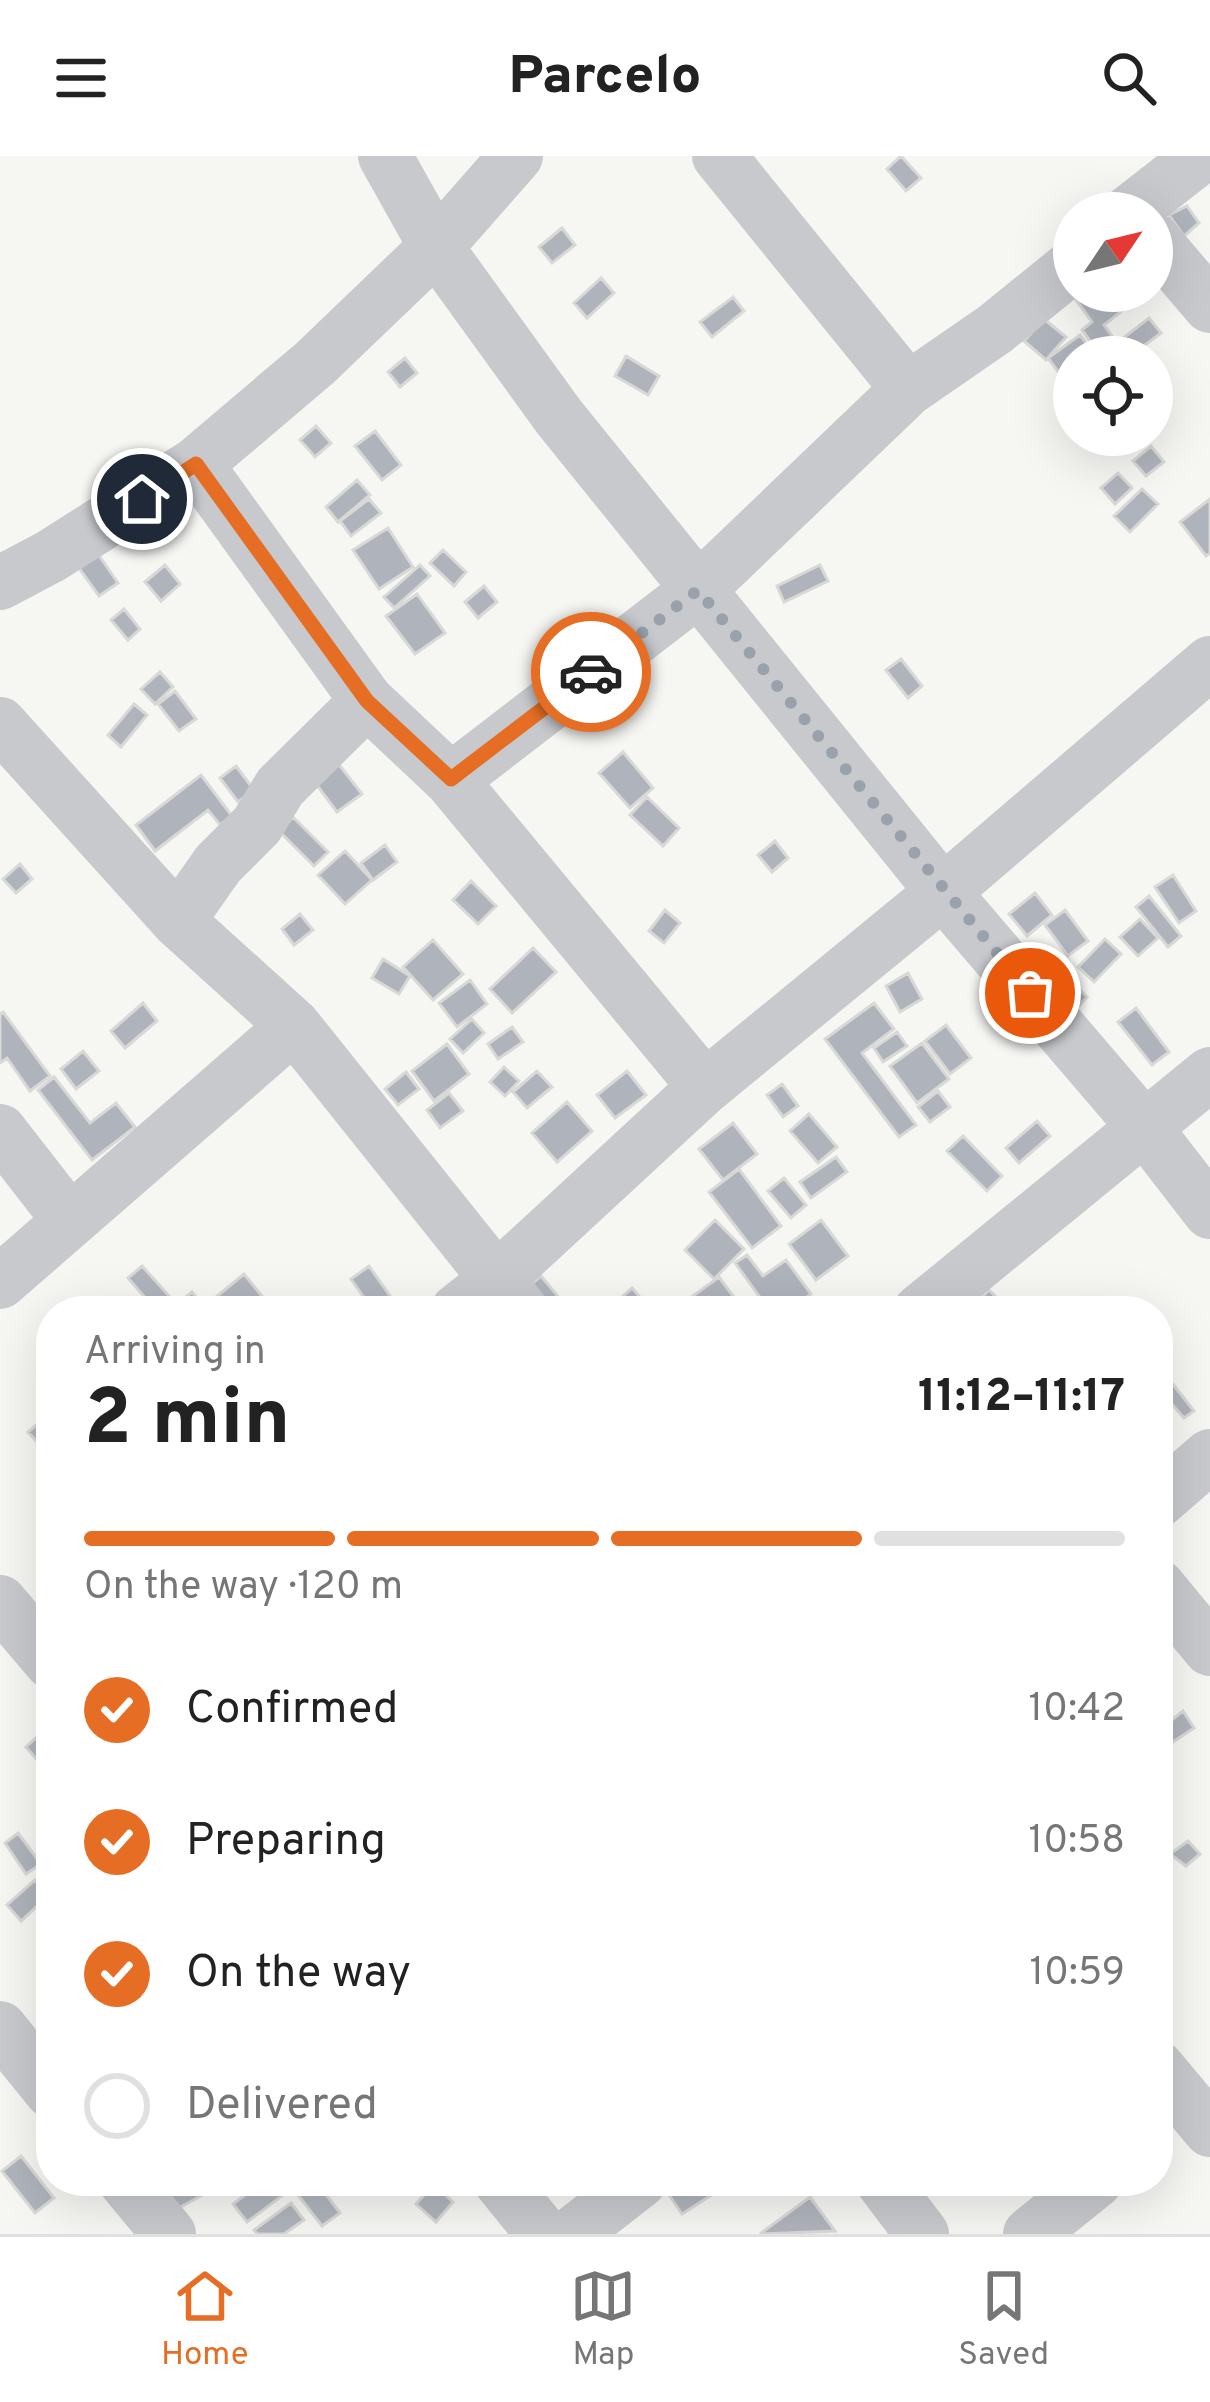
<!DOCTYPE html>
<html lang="en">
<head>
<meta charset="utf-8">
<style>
  body { margin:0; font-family:Overpass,sans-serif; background:#f6f6f6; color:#222; height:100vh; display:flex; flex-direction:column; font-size:45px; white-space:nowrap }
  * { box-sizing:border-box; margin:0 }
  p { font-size:39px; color:#767676 }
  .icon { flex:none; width:66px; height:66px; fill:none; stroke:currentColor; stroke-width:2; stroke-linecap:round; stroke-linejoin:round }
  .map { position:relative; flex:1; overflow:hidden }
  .details { position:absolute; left:36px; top:1140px; width:1137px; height:900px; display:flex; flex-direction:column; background:#fff; border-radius:48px; box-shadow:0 12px 48px #0002 }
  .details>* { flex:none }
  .needle { width:78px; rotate:55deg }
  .buttons { position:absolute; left:1053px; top:36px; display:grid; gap:24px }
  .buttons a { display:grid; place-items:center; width:120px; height:120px; border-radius:50%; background:#fff; box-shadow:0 12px 48px #0002; font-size:60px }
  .pin { position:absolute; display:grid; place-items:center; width:102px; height:102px; color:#fff; margin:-51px; border:6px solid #fff; border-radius:50%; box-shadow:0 3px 12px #0007 }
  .courier { position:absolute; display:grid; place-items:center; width:120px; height:120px; margin:-60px; border:9px solid #e66e24; border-radius:50%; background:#fff; color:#222; box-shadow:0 3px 15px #0007 }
  .summary em { font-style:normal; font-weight:800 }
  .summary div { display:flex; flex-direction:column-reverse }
  .summary { display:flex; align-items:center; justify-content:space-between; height:204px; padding:0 48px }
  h1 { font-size:78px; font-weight:800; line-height:90px }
  .bar { display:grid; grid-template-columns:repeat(4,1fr); gap:18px 12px; align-content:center; height:144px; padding:0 48px }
  .bar i { height:15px; border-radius:9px; background:#e0e0e0 }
  .bar .on { background:#e66e24 }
  .bar p { grid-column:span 4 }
  ol { padding:0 48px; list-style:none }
  li { display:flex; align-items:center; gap:36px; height:132px }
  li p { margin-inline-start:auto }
  li .icon { padding:12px; border-radius:50%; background:#e66e24; color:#fff; stroke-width:4 }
  li:last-child { color:#767676 }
  li i { width:66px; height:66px; border:6px solid #e0e0e0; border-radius:50% }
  header { display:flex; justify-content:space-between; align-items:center; height:156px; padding:0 48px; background:#fff; font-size:54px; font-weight:800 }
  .dock { display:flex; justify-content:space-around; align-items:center; height:168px; border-top:3px solid #e0e0e0; background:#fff; font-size:33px; color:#767676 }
  .dock a { display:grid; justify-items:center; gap:6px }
  .dock .on { color:#e66e24 }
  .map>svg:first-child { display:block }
</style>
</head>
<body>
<header><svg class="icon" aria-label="menu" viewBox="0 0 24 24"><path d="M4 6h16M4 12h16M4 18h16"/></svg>Parcelo<svg class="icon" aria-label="search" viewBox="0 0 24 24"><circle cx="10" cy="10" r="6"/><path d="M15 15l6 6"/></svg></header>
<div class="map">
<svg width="1210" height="2078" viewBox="0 0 1210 2078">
  <rect width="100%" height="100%" fill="#f6f7f3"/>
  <path fill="#afb4bc" stroke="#d8d8d6" stroke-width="3" d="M901,0L921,22L906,35L887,13Z
    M1187,50L1199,67L1184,80L1169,59Z
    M562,72L575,89L552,107L539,91Z
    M601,122L614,137L587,162L574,147Z
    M1082,135H1125L1133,146L1104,169L1117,187L1149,162L1161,177L1129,201H1102L1082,174L1092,166L1074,141Z
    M733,141L744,155L712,181L700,166Z
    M1044,163L1066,181L1046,204L1024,185Z
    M1080,179L1097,201H1074V237L1048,202Z
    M626,200L659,220L648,239L615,220Z
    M405,202L417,217L400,231L388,216Z
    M316,270L331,287L315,301L300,284Z
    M375,275L401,309L382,324L355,290Z
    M1151,290L1164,306L1146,320L1133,305Z
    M1118,317L1132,332L1115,348L1101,332Z
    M357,324L370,339L338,366L326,351Z
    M1142,333L1158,348L1130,376L1114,360Z
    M369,343L381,357L351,380L340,365Z
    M1210,343V397L1206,400L1180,366Z
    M388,372L413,411L379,433L353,394Z
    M443,394L466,416L454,430L430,407Z
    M96,395L118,427L99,440L76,408Z
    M165,409L180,428L161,445L145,426Z
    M420,409L430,420L394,452L384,441Z
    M820,409L828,425L784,446L777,430Z
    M484,430L497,446L478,462L465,446Z
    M417,438L445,477L415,498L386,460Z
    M124,453L140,473L128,484L111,464Z
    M901,503L922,530L908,542L886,514Z
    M160,516L173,531L155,548L141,533Z
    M175,535L196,563L179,575L158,548Z
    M134,548L147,559L121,591L108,579Z
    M623,596L653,632L630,652L599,617Z
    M337,606L362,638L337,656L313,624Z
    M236,610L254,634L238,646L220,622Z
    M201,619L232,660L220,669L208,654L155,695L136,669Z
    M647,641L679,672L663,690L630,659Z
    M293,661L328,696L314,710L278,674Z
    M775,685L788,702L772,716L758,699Z
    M385,689L397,706L373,724L361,707Z
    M345,695L372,724L345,748L318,719Z
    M20,708L32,723L16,737L3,723Z
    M1173,719L1196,755L1179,767L1155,731Z
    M471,725L496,750L478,768L453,744Z
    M1035,737L1052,759L1027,780L1009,758Z
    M1149,740L1181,780L1168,791L1136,751Z
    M665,754L680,767L664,787L649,775Z
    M1065,754L1088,785L1068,800L1045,769Z
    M300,758L313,774L294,789L282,773Z
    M1140,763L1158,782L1138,800L1120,781Z
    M1105,783L1121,798L1094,826L1078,811Z
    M433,784L463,818L433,844L403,811Z
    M533,792L556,816L512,857L490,833Z
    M383,803L410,820L399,838L372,822Z
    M908,817L922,843L900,856L886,830Z
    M1063,818L1087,841L1072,857L1047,834Z
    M470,824L487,848L457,871L439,847Z
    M143,847L157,865L125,892L111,875Z
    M874,847L894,873L862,897L916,969L899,981L825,883Z
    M1136,852L1169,896L1152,909L1118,866Z
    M3,856L50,920L30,935L7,902L0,907V858Z
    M472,863L484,877L463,897L450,883Z
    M946,869L971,902L950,918L925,885Z
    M512,871L523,886L498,903L488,888Z
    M897,876L907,890L883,906L874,892Z
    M922,887L949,923L917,947L890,910Z
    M447,888L469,918L434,945L412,915Z
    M83,895L99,915L76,933L61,913Z
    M504,911L519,925L505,940L490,926Z
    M537,915L552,931L527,952L513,936Z
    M627,915L646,939L615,962L597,939Z
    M406,916L419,933L398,949L385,933Z
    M54,921L90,967L116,947L135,971L92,1004L38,934Z
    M782,928L798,950L783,961L767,939Z
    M938,935L950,951L930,966L918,951Z
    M449,937L463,955L440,972L427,954Z
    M567,946L592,975L557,1006L532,977Z
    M809,958L837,991L818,1007L790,975Z
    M1037,965L1050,980L1019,1007L1006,992Z
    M733,967L757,998L723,1024L699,993Z
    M963,980L1002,1020L987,1035L947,995Z
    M836,1001L847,1016L811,1042L800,1026Z
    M739,1013L781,1070L752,1092L709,1036Z
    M784,1022L806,1049L791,1062L768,1035Z
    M715,1064L744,1093L714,1123L685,1094Z
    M821,1064L848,1100L816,1124L789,1088Z
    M747,1099L763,1120L786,1104L811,1138L788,1155H770L735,1107Z
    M142,1110L170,1141L155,1153L128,1122Z
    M369,1110L390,1140L372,1153L351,1123Z
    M244,1118L274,1155H179L175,1150L192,1136L204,1151Z
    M541,1120L565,1149L558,1155H539L523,1135Z
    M719,1121L744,1155H694L686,1145Z
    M632,1132L652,1155H610L608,1153Z
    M989,1134L1010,1155H968Z
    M1161,1213L1194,1255L1184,1262L1158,1232Z
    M44,1262L51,1269V1301L28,1276Z
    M1183,1555L1194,1572L1173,1586L1163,1571Z
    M40,1578L51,1591V1611L47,1615L26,1591Z
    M18,1677L41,1708L26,1718L5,1687Z
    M1188,1685L1200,1698L1186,1710L1170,1698Z
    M35,1724L48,1740L21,1765L7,1749Z
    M21,2000L54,2042L35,2057L2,2015Z
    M176,2025H228L155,2065L143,2043Z
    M264,2025H285L291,2033L247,2066L233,2048Z
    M309,2025H316L340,2057L322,2070L295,2035Z
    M689,2025H704L713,2038L682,2058L669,2039Z
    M434,2028L453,2046L436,2066L416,2048Z
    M810,2041L835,2075L761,2078V2077Z
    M291,2047L304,2064L284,2078H257L254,2074Z"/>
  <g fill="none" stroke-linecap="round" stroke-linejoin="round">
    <path stroke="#c7c9cd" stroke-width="54" d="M385,0L436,91L559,261L943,736L1145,972L1210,1056
      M719,0L908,233
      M1128,57L1201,0
      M1152,82L1210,150
      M196,308L367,545L451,624L705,931
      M0,427L51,400L196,308L315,207L436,91L516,0
      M0,568L178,765L294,870L522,1155
      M451,624L698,434L908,233L995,173L1074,109
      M178,765L218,708L257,669L280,631L367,545
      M0,975L70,1065
      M0,1126L294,870
      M457,1155L496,1124L705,931L943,736L1210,507
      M920,1155L1210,918
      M1158,1345L1210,1300
      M1158,1430L1210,1493
      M0,1446L51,1506
      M0,1872L51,1935
      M1158,1912L1210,1974
      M125,2025L169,2078
      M500,2025L543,2078
      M882,2025L922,2078
      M572,2078L640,2025
      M1030,2078L1096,2025"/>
  </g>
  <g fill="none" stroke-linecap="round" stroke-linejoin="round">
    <path stroke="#98a1ac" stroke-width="12" stroke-dasharray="0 21.6" d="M591,516L698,434L1030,837"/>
    <path stroke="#e66e24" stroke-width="15" d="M142,343L196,308L367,545L451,623L591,516"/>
  </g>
</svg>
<div class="buttons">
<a><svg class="needle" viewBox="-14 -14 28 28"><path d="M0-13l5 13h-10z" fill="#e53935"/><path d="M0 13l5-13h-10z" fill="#767676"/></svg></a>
<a><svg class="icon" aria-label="locate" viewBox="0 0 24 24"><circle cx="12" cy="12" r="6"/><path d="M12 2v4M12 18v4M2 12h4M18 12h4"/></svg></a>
</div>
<div class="pin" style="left:1030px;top:837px;background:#ea580c"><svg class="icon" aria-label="bag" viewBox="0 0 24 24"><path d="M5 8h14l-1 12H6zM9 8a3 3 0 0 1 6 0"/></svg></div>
<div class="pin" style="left:142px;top:343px;background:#1f2937"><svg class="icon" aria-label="home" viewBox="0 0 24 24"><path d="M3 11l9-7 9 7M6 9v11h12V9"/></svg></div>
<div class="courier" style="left:591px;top:516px"><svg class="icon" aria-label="car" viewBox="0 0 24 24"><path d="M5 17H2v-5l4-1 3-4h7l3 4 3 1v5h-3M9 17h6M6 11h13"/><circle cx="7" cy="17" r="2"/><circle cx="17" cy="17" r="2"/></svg></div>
<section class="details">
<div class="summary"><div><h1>2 min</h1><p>Arriving in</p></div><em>11:12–11:17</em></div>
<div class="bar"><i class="on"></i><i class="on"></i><i class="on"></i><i></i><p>On the way · 120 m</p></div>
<ol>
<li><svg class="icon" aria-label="check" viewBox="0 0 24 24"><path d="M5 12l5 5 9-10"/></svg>Confirmed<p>10:42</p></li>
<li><svg class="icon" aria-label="check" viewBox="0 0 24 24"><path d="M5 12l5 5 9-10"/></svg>Preparing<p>10:58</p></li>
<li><svg class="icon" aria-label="check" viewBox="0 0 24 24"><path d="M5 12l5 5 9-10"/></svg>On the way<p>10:59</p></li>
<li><i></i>Delivered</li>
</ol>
</section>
</div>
<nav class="dock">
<a class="on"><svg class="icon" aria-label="home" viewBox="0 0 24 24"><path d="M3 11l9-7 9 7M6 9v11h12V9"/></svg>Home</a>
<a><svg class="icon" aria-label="map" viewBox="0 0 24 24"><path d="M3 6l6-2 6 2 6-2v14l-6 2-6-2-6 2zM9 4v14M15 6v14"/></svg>Map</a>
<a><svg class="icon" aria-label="saved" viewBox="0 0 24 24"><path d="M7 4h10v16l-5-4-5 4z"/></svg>Saved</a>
</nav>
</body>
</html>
